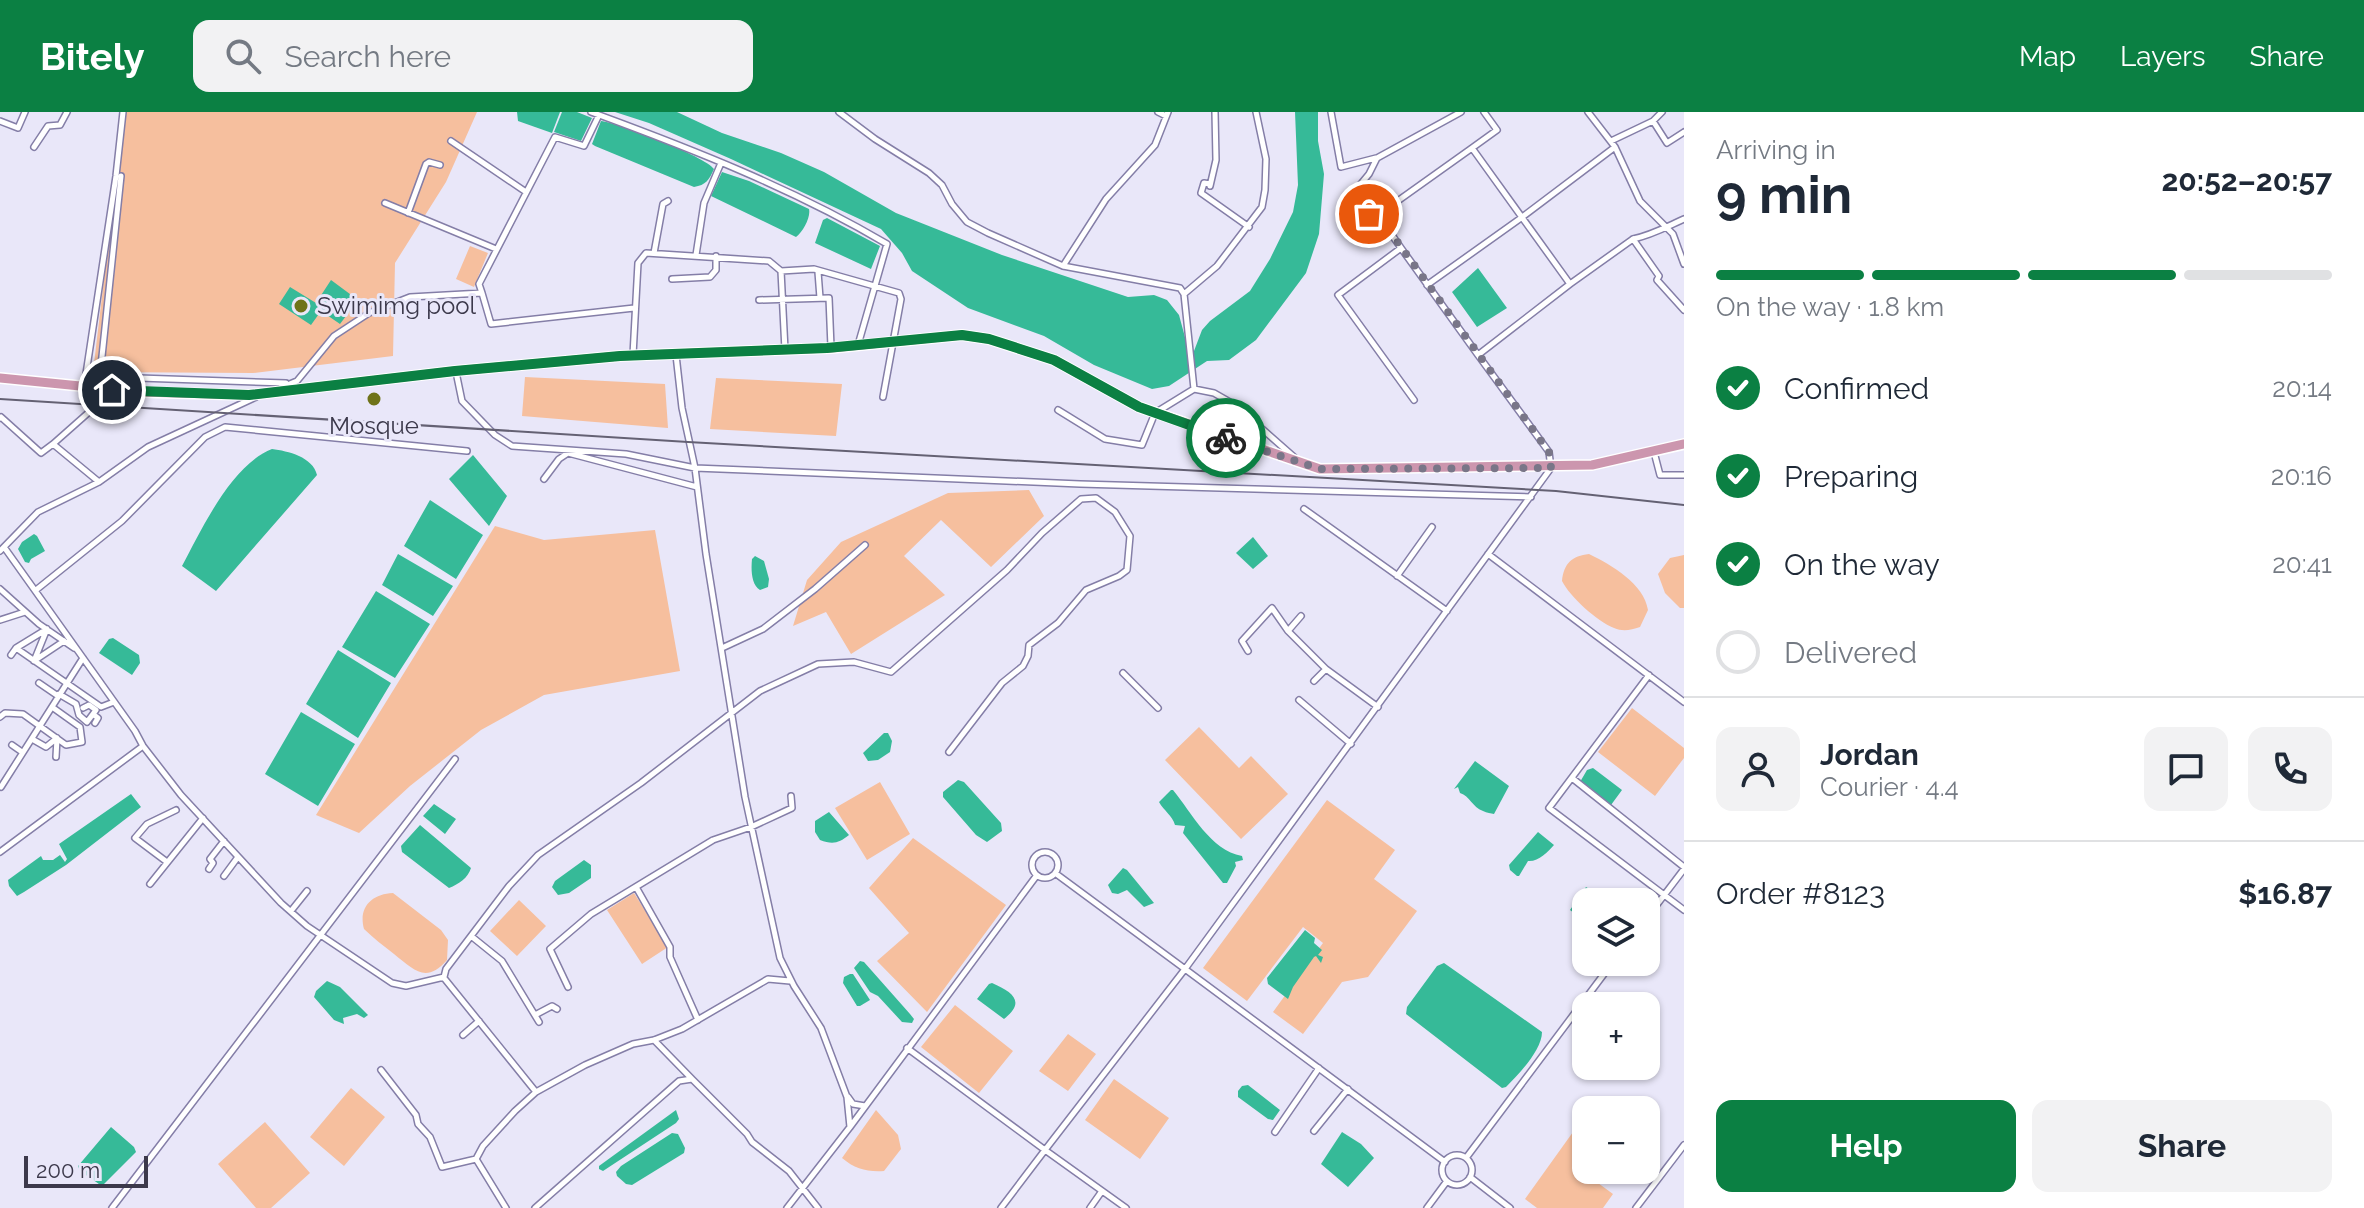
<!DOCTYPE html>
<html lang="en">
<head>
<meta charset="utf-8">
<style>
  body { margin:0; font-family:Raleway,sans-serif; background:#f2f2f3; color:#1f2937; height:100vh; display:flex; flex-direction:column; font-size:30px; white-space:nowrap }
  * { box-sizing:border-box; margin:0 }
  p { font-size:26px; color:#747a83 }
  .icon { flex:none; width:44px; height:44px; fill:none; stroke:currentColor; stroke-width:2; stroke-linecap:round; stroke-linejoin:round }
  .map { position:relative; flex:1; overflow:hidden }
  .side { display:flex; flex-direction:column; background:#fff; width:680px }
  .side>* { flex:none }
  .fabs { position:absolute; left:1572px; top:776px; display:grid; gap:16px }
  .fabs a { display:grid; place-items:center; width:88px; height:88px; border-radius:16px; background:#fff; box-shadow:0 2px 6px #0004; font-size:40px }
  .scale { position:absolute; left:24px; bottom:20px; width:124px; box-sizing:border-box; padding-left:8px; border:4px solid #3c394b; border-top:0; font-size:22px; line-height:28px; white-space:nowrap; color:#3c394b; -webkit-text-stroke:6px #e9e7f9; paint-order:stroke }
  .pin { position:absolute; display:grid; place-items:center; width:68px; height:68px; color:#fff; margin:-34px; border:4px solid #fff; border-radius:50%; box-shadow:0 2px 8px #0007 }
  .courier { position:absolute; display:grid; place-items:center; width:80px; height:80px; margin:-40px; border:6px solid #0b8043; border-radius:50%; background:#fff; color:#222; box-shadow:0 2px 10px #0007 }
  .head em { font-style:normal; font-weight:700 }
  .head div { display:flex; flex-direction:column-reverse }
  .head { display:flex; align-items:center; justify-content:space-between; height:136px; padding:0 32px }
  h1 { font-size:52px; font-weight:700; line-height:60px }
  .bar { display:grid; grid-template-columns:repeat(4,1fr); gap:12px 8px; align-content:center; height:96px; padding:0 32px }
  .bar i { height:10px; border-radius:6px; background:#e0e1e3 }
  .bar .current { background:#0b8043 }
  .bar p { grid-column:span 4 }
  .line { display:flex; align-items:center; gap:20px; padding:0 32px; border-top:2px solid #e0e1e3 }
  .line div { flex:1 }
  .round { display:grid; place-items:center; flex:none; width:84px; height:84px; border-radius:16px; background:#f2f2f3 }
  ol { padding:0 32px; list-style:none }
  li { display:flex; align-items:center; gap:24px; height:88px }
  li p { margin-inline-start:auto }
  li .icon { padding:8px; border-radius:50%; background:#0b8043; color:#fff; stroke-width:4 }
  li:last-child { color:#747a83 }
  li i { width:44px; height:44px; border:4px solid #e0e1e3; border-radius:50% }
  .action { display:flex; gap:16px; margin-top:auto; padding:16px 32px }
  .action a { flex:1; height:92px; border-radius:16px; background:#0b8043; color:#fff; font-size:32px; font-weight:700; line-height:92px; text-align:center }
  .action a+a { background:#f2f2f3; color:#1f2937 }
  header { display:flex; align-items:center; gap:48px; box-sizing:border-box; height:112px; padding:0 40px; background:#0b8043; color:#fff }
  header strong { font-size:38px }
  nav { display:flex; gap:44px; margin-inline-start:auto; font-size:28px }
  .search { width:560px; height:72px; background:#f2f2f3; display:flex; align-items:center; gap:20px; box-sizing:border-box; padding:0 28px; border-radius:16px; color:#747a83; font-size:30px }
  main { display:flex; flex:1; min-height:0 }
  .map>svg:first-child { display:block }
</style>
</head>
<body>
<header>
<strong>Bitely</strong>
<div class="search"><svg class="icon" aria-label="search" viewBox="0 0 24 24"><circle cx="10" cy="10" r="6"/><path d="M15 15l6 6"/></svg>Search here</div>
<nav><a>Map</a><a>Layers</a><a>Share</a></nav>
</header>
<main>
<div class="map">
<svg width="1684" height="1096" viewBox="0 0 1684 1096">
  <rect width="100%" height="100%" fill="#e9e7f9"/>
  <path fill="#f6bf9e" d="M124,0H477L446,70L395,151L393,244L253,261L93,260Z
    M470,134L488,141L474,175L456,167Z
    M525,265L665,272L668,316L522,304Z
    M716,266L842,272L836,324L710,317Z
    M1029,378L1044,404L991,455L941,408L904,444L945,483L851,542L826,500L793,514L807,468L841,430L948,381Z
    M495,414L544,428L655,418L680,559L544,583L481,618L410,674L359,721L316,703Z
    M1589,442C1612,453 1644,472 1648,498L1640,515C1631,518 1623,520 1614,516C1597,509 1570,485 1562,469C1564,451 1572,444 1589,442Z
    M1684,443V496H1680L1665,481L1658,462L1670,446Z
    M1632,596L1684,636V646L1655,684L1598,640Z
    M1199,615L1239,656L1251,644L1288,682L1241,727L1165,648Z
    M880,670L910,722L867,748L835,696Z
    M1327,688L1395,738L1374,767L1417,799L1368,865L1342,870L1303,922L1273,900L1323,831L1303,815L1247,889L1203,856Z
    M913,726L1006,793L927,900L877,849L909,821L869,776Z
    M393,781L441,818L448,828L447,848C426,872 414,858 394,842C384,834 373,826 364,817C358,795 372,782 393,781Z
    M634,781L668,835L642,852L607,798Z
    M519,788L546,814L517,844L490,819Z
    M955,893L1013,939L979,981L921,935Z
    M1068,922L1096,942L1068,979L1039,959Z
    M1114,967L1169,1006L1140,1047L1085,1008Z
    M351,976L385,1005L344,1054L310,1025Z
    M876,998L898,1023L901,1037L884,1059C867,1060 855,1057 842,1046Z
    M265,1010L310,1061L271,1096H256L218,1052Z
    M1573,1020L1586,1030V1058H1607L1598,1071L1613,1082L1603,1096H1537L1525,1087Z"/>
  <path fill="#36ba98" d="M517,0H560L552,21L518,9Z
    M562,0H577L592,6L581,29L554,20Z
    M615,0H677L722,21L781,41L824,60L896,101L1002,143L1128,185L1154,183L1167,188L1179,203L1189,240L1194,239L1202,218L1210,209L1250,179L1270,147L1293,100L1298,73L1295,0H1318V29L1324,62L1319,122L1306,161L1256,228L1229,248L1207,249L1169,274L1152,277L1094,253L1044,224L968,196L912,159L902,141L881,117L731,47L649,11Z
    M601,9C618,11 705,44 714,57C709,68 706,73 694,75L595,34L592,32Z
    M722,60L749,69L809,97C811,105 803,120 796,125L711,84Z
    M827,106L880,134L871,157L815,131L823,108Z
    M1478,156L1507,196L1477,215L1452,180Z
    M331,168L358,188L340,212L321,199L311,213L279,192L290,175L316,191Z
    M272,337C288,339 313,345 317,363L216,479L182,454C202,417 231,353 272,337Z
    M473,343L507,384L489,414L449,367Z
    M430,388L483,423L456,467L404,434Z
    M34,422L37,424L45,439L31,447L29,451L25,450L18,437L22,430Z
    M1253,425L1268,444L1253,457L1236,441Z
    M398,442L453,474L433,504L382,473Z
    M755,444L764,449L769,467L768,475L760,478C751,473 751,457 752,447Z
    M376,479L430,512L395,566L342,535Z
    M113,526L139,543L140,551L132,563L99,541L109,527Z
    M338,538L391,571L358,626L306,592Z
    M301,600L355,632L318,694L265,662Z
    M884,621H888L892,629L890,640L878,648L868,649L863,641Z
    M1475,649L1509,674L1494,702C1491,701 1487,701 1483,699C1472,695 1470,684 1460,681L1458,675L1454,677Z
    M1593,656L1622,678L1611,693L1580,670L1587,658Z
    M958,668L964,670L1001,711L1002,719L987,730L976,723L943,685V680Z
    M1171,678H1173C1192,701 1210,738 1242,744L1243,748L1235,750L1236,754L1227,771H1223L1183,721L1185,714L1175,713C1172,703 1164,699 1159,690Z
    M131,682L141,695L66,753L24,780L17,784L9,774L8,768L41,744L43,748H53L60,743L65,750L67,747L59,732Z
    M434,692L456,707L445,722L423,704Z
    M829,700L849,723C839,731 833,733 820,728L815,720V709Z
    M420,713L471,756C468,766 459,772 449,776L402,740L401,734Z
    M1538,720L1554,733C1548,740 1538,750 1528,749L1519,764H1517L1510,758L1509,753Z
    M584,748L591,753V766L569,781L558,783L552,775L555,769Z
    M1123,756L1127,758L1154,791L1144,795L1127,778L1118,782L1112,781L1108,773Z
    M1586,775L1610,790H1586V810L1570,798Z
    M1305,818L1315,826L1314,831L1322,838L1318,843L1323,845L1321,851L1316,844L1314,845L1293,875L1288,887L1268,872L1267,866Z
    M860,849L864,850L910,902L914,907L912,911L902,910L878,884L870,880L854,856Z
    M1444,851L1542,920C1542,938 1519,962 1506,975L1502,976L1406,902L1407,895L1437,854Z
    M850,862H853L870,888L860,894H857L843,871L844,865Z
    M327,869L340,875L368,903L364,906L357,902L343,906L344,912L334,908L314,885L316,879Z
    M992,871C1013,880 1026,890 1004,907L977,887L989,872Z
    M1248,973L1280,998L1273,1008L1268,1007L1238,985V979L1242,974Z
    M676,998L679,1007L676,1011L603,1059L599,1057V1054Z
    M111,1015L134,1035L136,1040L104,1072H99L80,1059L78,1054Z
    M1342,1020L1361,1032L1374,1046L1348,1075L1321,1052Z
    M672,1021L678,1022L685,1036L684,1041L632,1073L626,1072L617,1064L616,1060L621,1054Z"/>
  <g fill="none" stroke-linecap="round" stroke-linejoin="round">
    <defs>
      <path id="minor" d="M591,0C692,37 794,77 887,132L858,233
        M839,0L875,27L929,61L942,73L952,92L967,110L988,121L1063,154L1180,176L1184,182L1194,277
        M1158,0L1166,4
        M1331,0L1341,55L1376,46
        M1588,0L1615,35L1640,89L1673,122L1684,152
        M0,9L18,16L25,0
        M1653,9L1662,0
        M451,29L526,80
        M1611,29L1653,9L1667,31L1684,20
        M34,35L48,14L60,13L67,0
        M1472,36L1497,18L1484,0
        M121,64L101,254L110,265L286,271
        M1210,72L1204,71L1201,81L1249,115
        M1210,74L1216,48L1215,0
        M385,91L496,137
        M408,101L426,52L429,50L440,53
        M1378,103L1369,102L1350,85L1369,62L1377,46L1461,0
        M1633,127C1652,123 1666,115 1684,107
        M1401,136L1378,103L1472,36L1570,172L1478,243L1401,136L1338,183L1414,288
        M654,141L663,92L668,89
        M696,143L704,91L721,51
        M1063,154L1106,87L1155,33L1168,0
        M781,159L785,238
        M818,160L820,186
        M672,167L710,165L716,158V144
        M1570,172L1633,127L1659,164L1657,168L1684,198
        M1427,173L1521,106L1615,35
        M482,181L479,172L555,25L584,34L599,3
        M1184,182L1217,154L1262,95L1265,78L1266,47L1256,0
        M759,188L829,186L831,235
        M633,243L638,151L646,141L769,149L781,159L814,157L899,181L901,187L883,285
        M676,243L682,296L695,356L706,442L745,685L780,846L794,874L821,916L847,985L850,1015
        M456,260L462,289L495,323L512,334L626,342L695,356L1080,372L1531,385
        M84,275L116,64L123,0
        M280,276L297,269L334,224L369,201L410,185L482,181L491,212L634,196
        M1058,298L1105,327L1142,333L1155,301L1194,277L1214,281L1235,293L1294,345
        M88,301L53,332L99,370
        M0,306L1,305L41,341L53,332
        M1654,340L1660,363H1684
        M544,367L559,347L568,341L697,375
        M1304,397L1447,499
        M4,435L135,619L143,634L181,683L281,791L307,814L392,871L406,874L444,865L446,857L509,774L538,743L641,671L760,579L818,552L854,550L891,560L1007,458L1042,421L1081,387L1096,386L1115,400L1130,424L1127,458L1119,464L1086,478L1058,511L1029,533L1028,544L1023,554L1002,571L949,640
        M0,439L38,400L99,370L148,335L256,285
        M1488,442L1684,590
        M1397,464L1432,415
        M0,477L39,512L74,536
        M36,478L122,409L205,325L225,315L467,339
        M0,508L25,500
        M1288,519L1301,504
        M16,536L47,517L34,549L64,529
        M722,536L763,517L815,477L865,433
        M1248,539L1242,529L1272,496L1288,519L1326,557L1314,569
        M11,543L16,536L101,595L114,590
        M1326,557L1378,595
        M1123,561L1158,596
        M1649,563L1549,696L1684,798
        M39,571L58,584
        M59,582L76,592L79,603L87,610L96,598L89,593L83,596
        M1299,588L1351,632
        M94,603L98,606L95,611
        M0,605L5,601L23,602L66,633L82,630L80,615L52,595
        M32,627L46,635L57,626L56,645
        M12,633L22,640
        M1572,666L1684,755
        M1,675L83,546
        M0,740L143,634
        M1032 753a13 13 0 1 1 26 0a13 13 0 1 1-26 0Z
        M167,750L135,726L147,712L176,698
        M209,757L213,751L210,747L224,729
        M1055,761L1185,857L1045,1038L1126,1096
        M224,764L238,745
        M150,772L203,706
        M636,775L670,835V845L698,908
        M291,799L307,779
        M1646,807L1684,757
        M471,824L502,849L539,910
        M444,866L536,980
        M568,875L550,837L591,802L713,728L751,715L792,696L791,684
        M535,903L552,894L557,897
        M463,923L479,909
        M907,936L1045,1038L1001,1096
        M381,958L416,1003L418,1012L430,1025L442,1055L476,1047
        M692,967L747,1022L752,1030L789,1059L818,1096
        M848,985L853,992L865,994
        M1314,1019L1348,977
        M1275,1020L1319,956
        M1442 1058a15 15 0 1 1 30 0a15 15 0 1 1-30 0Z
        M1466,1046L1613,850
        M1445,1050L1185,857L1551,356L1549,340L1478,243
        M1470,1065L1510,1096
        M112,1096L455,647
        M506,1096L476,1047L483,1034L515,999L536,980L585,953L633,932L654,928L682,917L768,867L790,869
        M535,1096L679,969L692,967L654,928
        M787,1096L850,1015L1037,763
        M1090,1096L1102,1079
        M1427,1096L1447,1069
        M1636,1096L1684,1033"/>
      <path id="trunk" d="M0,266L140,280L249,283L455,259L620,244L831,236L962,223L989,227L1054,248L1139,295L1320,357L1592,353L1684,332"/>
    </defs>
    <use href="#minor" stroke="#847ea7" stroke-width="8"/>
    <use href="#trunk" stroke="#fff" stroke-width="12"/>
    <use href="#minor" stroke="#fff" stroke-width="5"/>
    <use href="#trunk" stroke="#cc96ae" stroke-width="9"/>
    <path stroke="#646173" stroke-width="2" d="M0,287L688,330L1556,379L1684,393"/>
  </g>
  <g fill="none" stroke-linecap="round" stroke-linejoin="round">
    <path stroke="#797688" stroke-width="8" stroke-dasharray="0 14.4" d="M1226,326L1320,357L1551,356L1549,340L1378,103L1369,102"/>
    <path stroke="#0b8043" stroke-width="10" d="M112,278L249,283L455,259L620,244L827,236L962,223L989,227L1054,248L1139,295L1226,326"/>
  </g>
  <g fill="#6f7319" stroke="#e9e7f9" stroke-width="3">
    <circle cx="301" cy="194" r="8"/>
    <circle cx="374" cy="287" r="8"/>
  </g>
  <g text-anchor="middle" stroke-width="6" stroke-linejoin="round" paint-order="stroke">
    <g font-size="24" fill="#3c394b" stroke="#e9e7f9" text-anchor="start">
      <text x="317" y="202">Swimimg pool</text>
      <text x="374" y="322" text-anchor="middle">Mosque</text>
    </g>
  </g>
</svg>
<div class="fabs">
<a><svg class="icon" aria-label="layers" viewBox="0 0 24 24"><path d="M12 4l9 5-9 5-9-5zM3 14l9 5 9-5"/></svg></a>
<a>+</a>
<a>−</a>
</div>
<div class="scale">200 m</div>
<div class="pin" style="left:1369px;top:102px;background:#ea580c"><svg class="icon" aria-label="bag" viewBox="0 0 24 24"><path d="M5 8h14l-1 12H6zM9 8a3 3 0 0 1 6 0"/></svg></div>
<div class="pin" style="left:112px;top:278px;background:#1f2937"><svg class="icon" aria-label="home" viewBox="0 0 24 24"><path d="M3 11l9-7 9 7M6 9v11h12V9"/></svg></div>
<div class="courier" style="left:1226px;top:326px"><svg class="icon" aria-label="bike" viewBox="0 0 24 24"><circle cx="6" cy="16" r="4"/><circle cx="18" cy="16" r="4"/><path d="M6 16l4-8h5l3 8M10 8l3 8H6M13 5h3"/></svg></div>
</div>
<section class="side">
<div class="head"><div><h1>9 min</h1><p>Arriving in</p></div><em>20:52–20:57</em></div>
<div class="bar"><i class="current"></i><i class="current"></i><i class="current"></i><i></i><p>On the way · 1.8 km</p></div>
<ol>
<li><svg class="icon" aria-label="check" viewBox="0 0 24 24"><path d="M5 12l5 5 9-10"/></svg>Confirmed<p>20:14</p></li>
<li><svg class="icon" aria-label="check" viewBox="0 0 24 24"><path d="M5 12l5 5 9-10"/></svg>Preparing<p>20:16</p></li>
<li><svg class="icon" aria-label="check" viewBox="0 0 24 24"><path d="M5 12l5 5 9-10"/></svg>On the way<p>20:41</p></li>
<li><i></i>Delivered</li>
</ol>
<div class="line" style="height:144px"><a class="round"><svg class="icon" aria-label="person" viewBox="0 0 24 24"><circle cx="12" cy="8" r="4"/><path d="M4 21q1-7 8-7t8 7"/></svg></a><div><b>Jordan</b><p>Courier · 4.4</p></div><a class="round"><svg class="icon" aria-label="chat" viewBox="0 0 24 24"><path d="M4 5h16v11H9l-5 4z"/></svg></a><a class="round"><svg class="icon" aria-label="phone" viewBox="0 0 24 24"><path d="M5 4h4l2 5-3 2q2 4 5 5l2-3 5 2v4C11 20 4 13 5 4z"/></svg></a></div>
<div class="line" style="height:104px"><div>Order #8123</div><b>$16.87</b></div>
<div class="action"><a>Help</a><a>Share</a></div>
</section>
</main>
</body>
</html>
